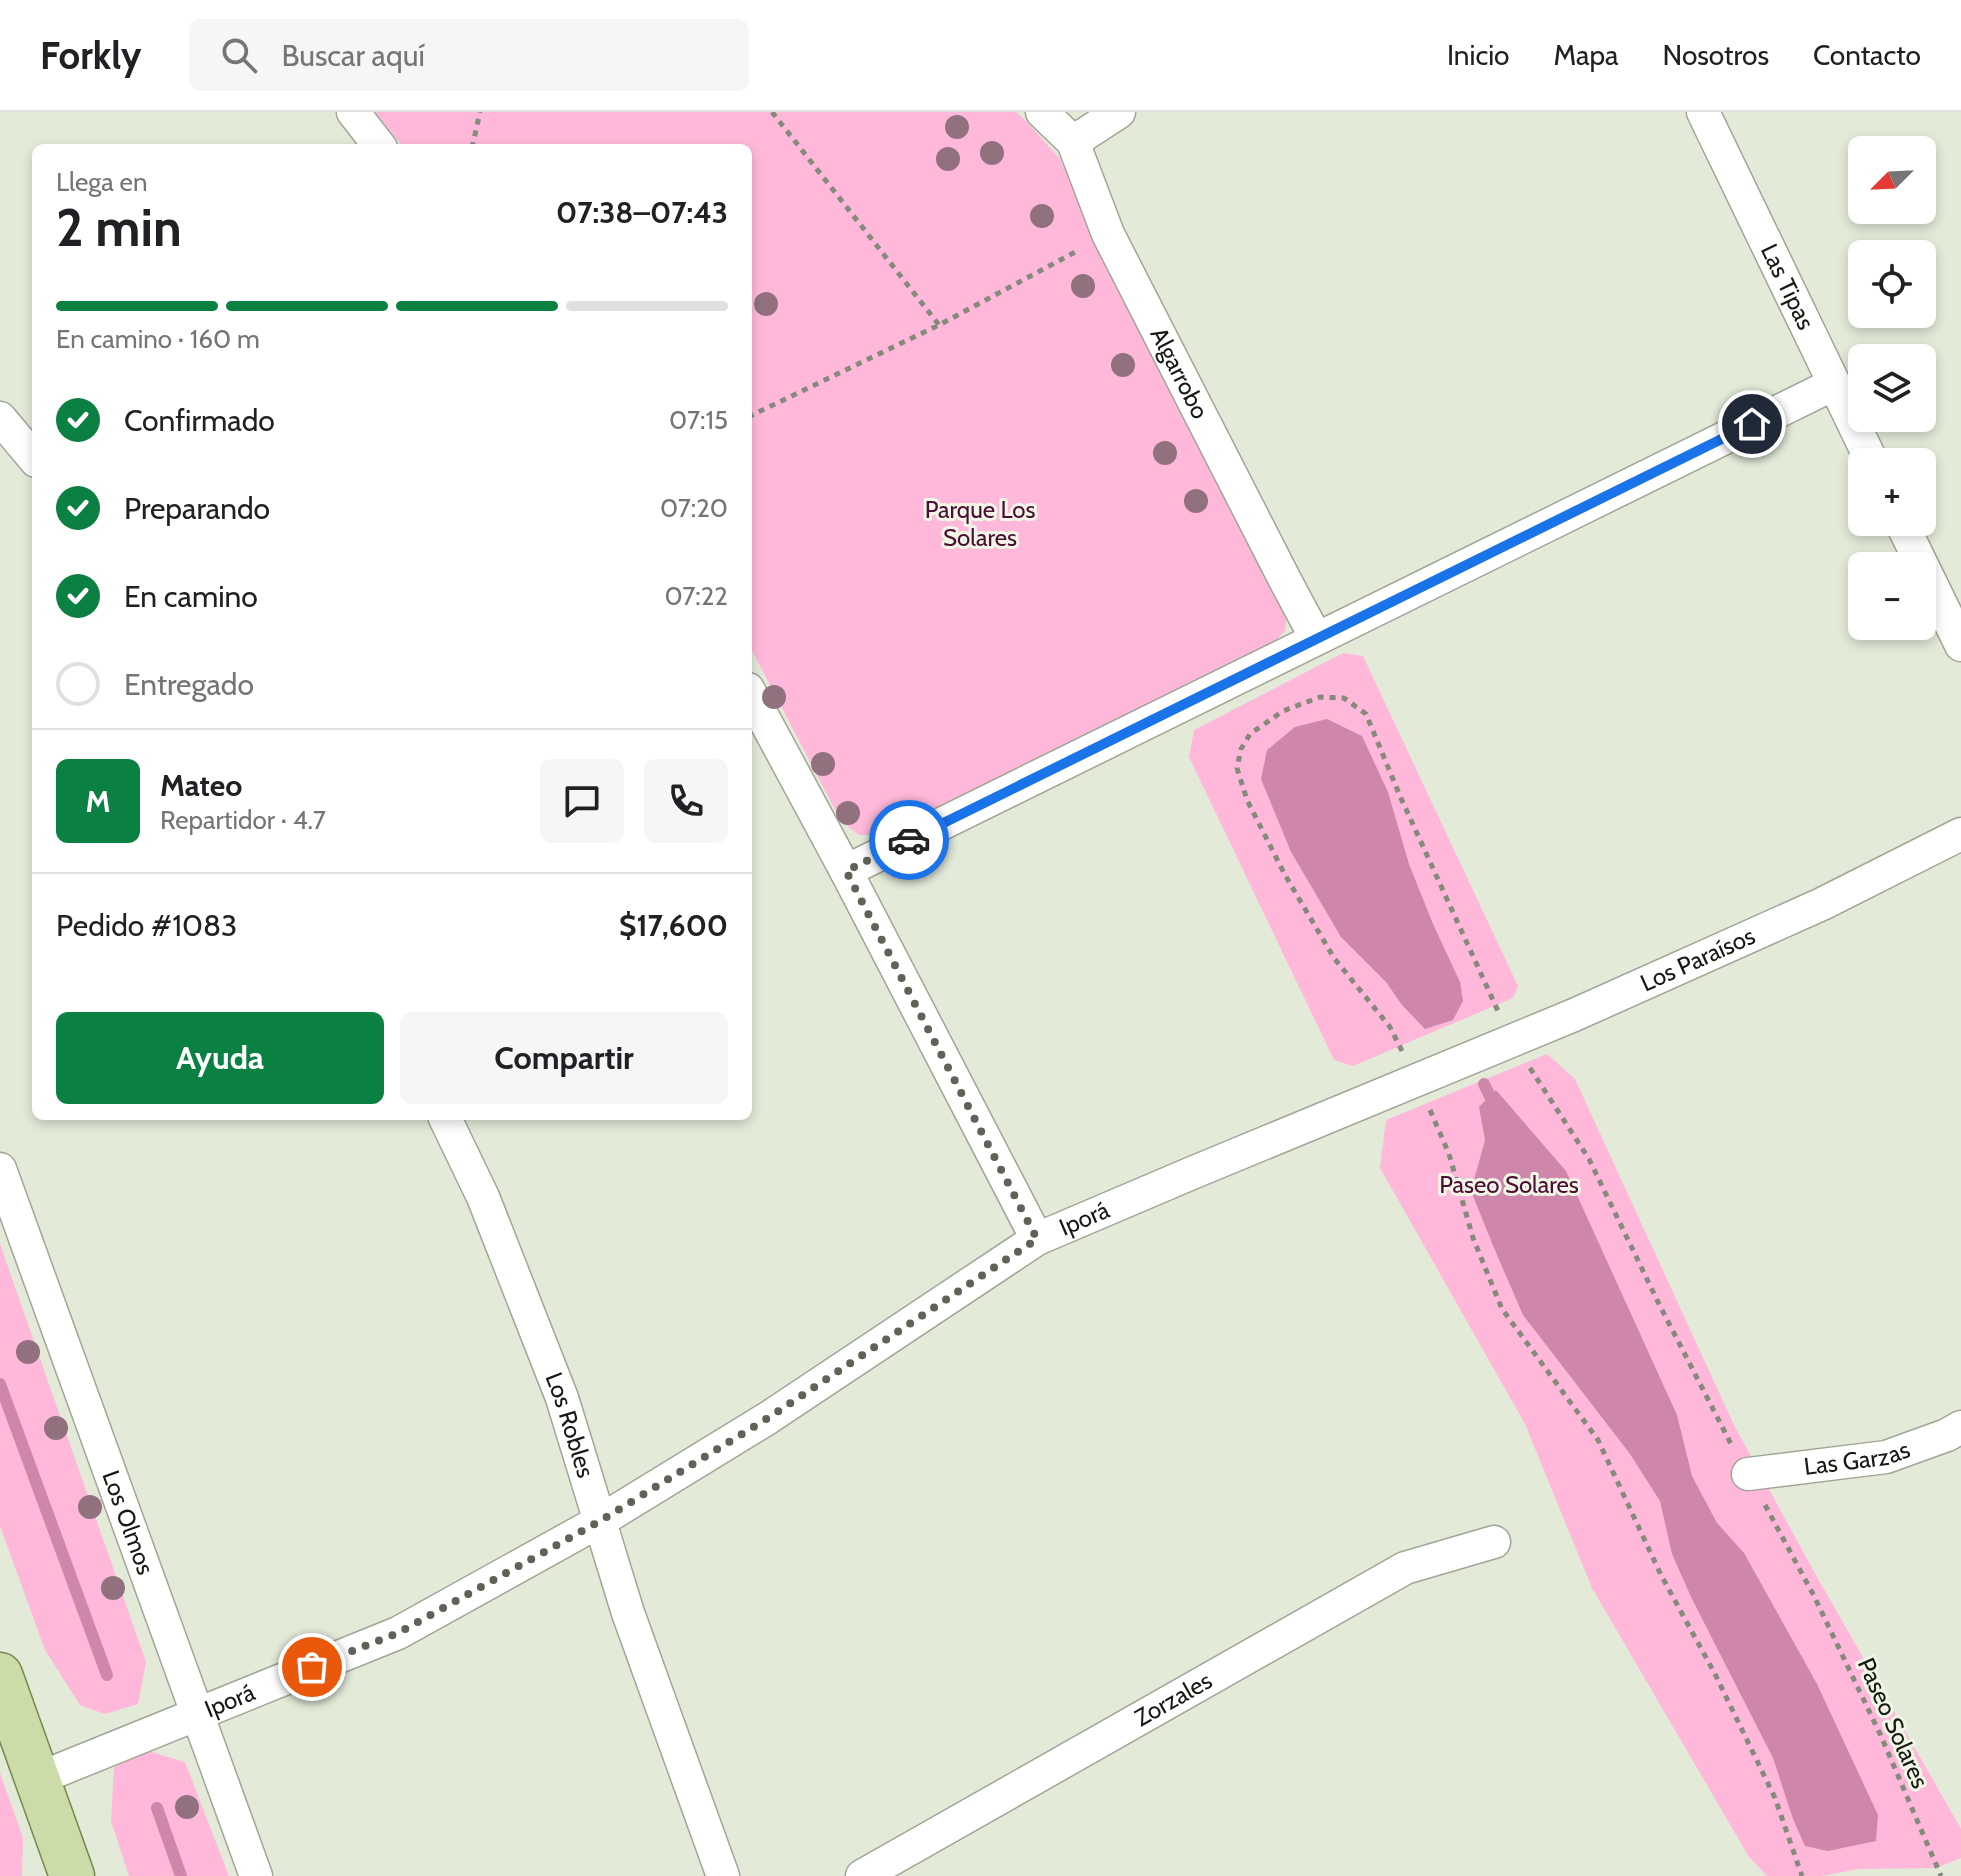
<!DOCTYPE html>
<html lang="es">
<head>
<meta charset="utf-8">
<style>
  body { margin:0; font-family:Cabin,sans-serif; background:#f6f6f6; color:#202124; height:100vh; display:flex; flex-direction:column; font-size:30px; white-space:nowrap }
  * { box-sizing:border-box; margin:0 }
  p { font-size:26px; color:#757577 }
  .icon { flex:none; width:44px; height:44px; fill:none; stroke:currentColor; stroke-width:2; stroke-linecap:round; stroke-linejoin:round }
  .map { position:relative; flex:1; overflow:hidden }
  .details { position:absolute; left:32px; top:32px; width:720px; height:976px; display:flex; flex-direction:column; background:#fff; border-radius:12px; box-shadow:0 4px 12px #0003 }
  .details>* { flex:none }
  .needle { width:52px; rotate:246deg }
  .tools { position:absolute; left:1848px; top:24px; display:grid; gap:16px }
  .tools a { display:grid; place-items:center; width:88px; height:88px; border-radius:12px; background:#fff; box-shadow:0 4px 12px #0003; font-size:40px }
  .pin { position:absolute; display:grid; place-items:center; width:68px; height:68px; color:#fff; margin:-34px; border:4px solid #fff; border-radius:50%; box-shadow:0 2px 8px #0007 }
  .courier { position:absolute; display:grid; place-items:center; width:80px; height:80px; margin:-40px; border:6px solid #1a73e8; border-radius:50%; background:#fff; color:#222; box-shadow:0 2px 10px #0007 }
  .head em { font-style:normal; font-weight:700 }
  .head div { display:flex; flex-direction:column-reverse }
  .head { display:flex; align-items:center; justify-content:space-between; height:136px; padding:0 24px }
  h1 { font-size:52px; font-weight:700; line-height:60px }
  .bar { display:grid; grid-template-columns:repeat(4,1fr); gap:12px 8px; align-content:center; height:96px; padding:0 24px }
  .bar i { height:10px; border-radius:6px; background:#e0e0e0 }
  .bar .on { background:#0b8043 }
  .bar p { grid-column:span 4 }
  .line { display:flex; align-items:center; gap:20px; padding:0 24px; border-top:2px solid #e0e0e0 }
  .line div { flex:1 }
  .round { display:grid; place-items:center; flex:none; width:84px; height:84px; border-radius:12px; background:#f6f6f6 }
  ol { padding:0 24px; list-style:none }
  li { display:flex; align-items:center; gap:24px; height:88px }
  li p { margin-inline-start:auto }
  li .icon { padding:8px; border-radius:50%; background:#0b8043; color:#fff; stroke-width:4 }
  li:last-child { color:#757577 }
  li i { width:44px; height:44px; border:4px solid #e0e0e0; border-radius:50% }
  .button { display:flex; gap:16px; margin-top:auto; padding:16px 24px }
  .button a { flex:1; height:92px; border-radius:12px; background:#0b8043; color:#fff; font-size:32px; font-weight:700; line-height:92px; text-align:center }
  .button a+a { background:#f6f6f6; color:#202124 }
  header { display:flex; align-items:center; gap:48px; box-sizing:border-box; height:112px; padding:0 40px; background:#fff; border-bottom:2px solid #e0e0e0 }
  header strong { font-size:38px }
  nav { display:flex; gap:44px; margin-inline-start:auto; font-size:28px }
  .search { width:560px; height:72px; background:#f6f6f6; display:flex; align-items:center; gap:20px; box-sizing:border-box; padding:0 28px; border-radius:12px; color:#757577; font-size:30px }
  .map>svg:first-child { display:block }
</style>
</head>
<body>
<header>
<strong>Forkly</strong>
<div class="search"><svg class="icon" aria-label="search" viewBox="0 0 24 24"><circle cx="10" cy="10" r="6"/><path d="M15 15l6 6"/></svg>Buscar aquí</div>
<nav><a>Inicio</a><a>Mapa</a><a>Nosotros</a><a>Contacto</a></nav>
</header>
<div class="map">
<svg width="1961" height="1764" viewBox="0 0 1961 1764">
  <rect width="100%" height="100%" fill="#e3ead8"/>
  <path fill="#ffb8da" d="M375,0H1016L1026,9L1060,47L1110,160L1287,502L1285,519L1272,532L941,693L886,723H859L841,709L748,531V36H404Z
    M1343,541L1363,544L1518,874L1513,886L1353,954L1334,948L1189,645L1194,618Z
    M1547,942L1575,967L1734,1313L1817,1465L1961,1717V1746L1936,1756L1859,1757L1822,1764H1767L1749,1745L1592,1476L1525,1312L1380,1056L1386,1008Z
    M0,1132L146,1550L138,1592L105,1602L80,1593L45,1538L0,1414Z
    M148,1639L185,1650L229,1764H129L111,1709L114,1655Z
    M0,1661L23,1726L22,1764H0Z"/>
  <path fill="#ce87ab" d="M1327,607L1362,624L1388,680L1409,752L1433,812L1460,870L1463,889L1453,908L1425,917L1402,893L1386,870L1341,825L1291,740L1261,667L1267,638L1295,615Z
    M1496,978L1566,1059L1677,1303L1692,1364L1717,1411L1744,1441L1817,1572L1878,1703L1876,1729L1828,1739L1805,1734L1793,1707L1773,1646L1691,1485L1672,1442L1660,1389L1630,1342L1523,1203L1494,1136L1471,1079L1485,1028L1479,995Z"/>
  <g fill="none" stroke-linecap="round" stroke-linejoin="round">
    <path stroke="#ce87ab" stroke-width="12" d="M1484,972L1497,999
      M0,1272L107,1563
      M157,1696L181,1764"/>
    <defs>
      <g id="street">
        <path d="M353,0L381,36"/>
        <path id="s1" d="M1042,0L1073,30L1108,122L1286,470L1316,526"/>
        <path id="s2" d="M1703,0L1872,350"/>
        <path d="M1073,30L1119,0"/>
        <path d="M0,306L36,349"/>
        <path d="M1901,410L1961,533"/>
        <path d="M748,577L846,759L1037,1127"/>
        <path d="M846,759L1834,272"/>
        <path id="s3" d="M444,1004L483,1085L562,1286L628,1501L723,1764"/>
        <path id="s4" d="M0,1057L256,1764"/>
        <path id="s5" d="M1748,1362L1886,1345L1947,1323L1961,1315"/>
        <path id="s6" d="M37,1667L398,1521L600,1409L768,1306L1037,1127L1192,1061L1574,903L1822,792L1961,722"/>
        <path id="s7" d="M862,1764L1405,1456L1494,1430"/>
      </g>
      <path id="primary" d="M0,1563L72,1764"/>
    </defs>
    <use href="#street" stroke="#a0a696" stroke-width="35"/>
    <use href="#primary" stroke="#75884e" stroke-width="47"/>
    <path stroke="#858a7d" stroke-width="5" stroke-dasharray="6 6" stroke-linecap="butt" d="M772,0L939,213
      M472,36L480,0
      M748,305L939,213L1079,138
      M1402,939L1390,915L1334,846L1285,763L1247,688L1237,656L1241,637L1250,622L1283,599L1320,585L1344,586L1366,602L1400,684L1498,899
      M1530,956L1589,1047L1659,1192L1731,1332
      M1430,998L1449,1042L1473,1126L1502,1197L1598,1328L1661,1463L1715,1562L1775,1686L1802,1764
      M1765,1393L1814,1484L1881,1624L1941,1764"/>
    <use href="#street" stroke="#fff" stroke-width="32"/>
    <use href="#primary" stroke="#cbdca9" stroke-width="44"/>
  </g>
  <g fill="#91717e">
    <circle cx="957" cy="15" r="12"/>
    <circle cx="992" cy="41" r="12"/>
    <circle cx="948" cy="47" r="12"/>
    <circle cx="1042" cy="104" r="12"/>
    <circle cx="1083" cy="174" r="12"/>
    <circle cx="766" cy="192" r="12"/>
    <circle cx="1123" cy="253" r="12"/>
    <circle cx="1165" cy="341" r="12"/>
    <circle cx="1196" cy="389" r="12"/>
    <circle cx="774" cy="585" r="12"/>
    <circle cx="823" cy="652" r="12"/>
    <circle cx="848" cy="701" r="12"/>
    <circle cx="28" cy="1240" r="12"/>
    <circle cx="56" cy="1316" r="12"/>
    <circle cx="90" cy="1395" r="12"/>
    <circle cx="113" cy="1476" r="12"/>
    <circle cx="187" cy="1695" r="12"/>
  </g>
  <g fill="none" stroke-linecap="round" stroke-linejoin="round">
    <path stroke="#5e6257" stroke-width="8" stroke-dasharray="0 14.4" d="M312,1555L398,1521L600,1409L768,1306L1037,1127L846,759L909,728"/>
    <path stroke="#1a73e8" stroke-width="10" d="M909,728L1752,312"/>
  </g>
  <g text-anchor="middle" stroke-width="6" stroke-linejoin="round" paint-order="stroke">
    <g font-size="24" fill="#161812" stroke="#f0f7e6">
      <text dy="8" stroke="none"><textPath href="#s2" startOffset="194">Las Tipas</textPath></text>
      <text dy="8" stroke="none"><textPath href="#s1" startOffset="298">Algarrobo</textPath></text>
      <text dy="8" stroke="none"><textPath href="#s6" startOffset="1858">Los Paraísos</textPath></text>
      <text dy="8" stroke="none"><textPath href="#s6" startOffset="1192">Iporá</textPath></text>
      <text dy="8" stroke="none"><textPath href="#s3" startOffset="334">Los Robles</textPath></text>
      <text dy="8" stroke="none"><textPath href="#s5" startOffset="110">Las Garzas</textPath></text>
      <text dy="8" stroke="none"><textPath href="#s4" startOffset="376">Los Olmos</textPath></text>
      <text dy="8" stroke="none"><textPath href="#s7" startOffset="358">Zorzales</textPath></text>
      <text dy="8" stroke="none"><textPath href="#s6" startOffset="208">Iporá</textPath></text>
      <text transform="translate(1893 1611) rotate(66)" y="8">Paseo Solares</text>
    </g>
    <g font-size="24" fill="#4e0e34" stroke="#f0f7e6">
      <text x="980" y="406">Parque Los<tspan x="980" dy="28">Solares</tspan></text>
      <text x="1509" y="1081">Paseo Solares</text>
    </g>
  </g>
</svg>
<div class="tools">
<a><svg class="needle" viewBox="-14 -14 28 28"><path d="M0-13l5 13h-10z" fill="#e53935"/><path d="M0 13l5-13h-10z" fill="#757577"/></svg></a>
<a><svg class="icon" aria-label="locate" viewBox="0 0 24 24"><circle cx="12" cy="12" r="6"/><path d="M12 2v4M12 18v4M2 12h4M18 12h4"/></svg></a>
<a><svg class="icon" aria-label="layers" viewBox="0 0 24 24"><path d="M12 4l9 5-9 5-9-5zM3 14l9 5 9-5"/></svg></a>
<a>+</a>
<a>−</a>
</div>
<div class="pin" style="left:312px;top:1555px;background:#ea580c"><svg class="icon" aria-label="bag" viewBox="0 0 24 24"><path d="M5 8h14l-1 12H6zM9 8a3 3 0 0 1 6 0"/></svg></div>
<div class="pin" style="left:1752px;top:312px;background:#1f2937"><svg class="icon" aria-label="home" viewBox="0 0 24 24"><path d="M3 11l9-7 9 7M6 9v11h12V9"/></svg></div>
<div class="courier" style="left:909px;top:728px"><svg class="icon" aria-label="car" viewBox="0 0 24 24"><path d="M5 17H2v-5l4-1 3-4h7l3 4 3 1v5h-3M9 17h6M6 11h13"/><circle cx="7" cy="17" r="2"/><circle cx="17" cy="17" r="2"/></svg></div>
<section class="details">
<div class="head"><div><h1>2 min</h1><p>Llega en</p></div><em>07:38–07:43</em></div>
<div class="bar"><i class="on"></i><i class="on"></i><i class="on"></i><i></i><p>En camino · 160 m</p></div>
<ol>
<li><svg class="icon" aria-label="check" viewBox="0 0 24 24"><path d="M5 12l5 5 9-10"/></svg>Confirmado<p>07:15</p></li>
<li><svg class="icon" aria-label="check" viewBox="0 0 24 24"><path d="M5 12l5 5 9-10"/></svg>Preparando<p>07:20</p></li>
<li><svg class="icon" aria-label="check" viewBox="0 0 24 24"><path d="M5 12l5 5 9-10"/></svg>En camino<p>07:22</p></li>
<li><i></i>Entregado</li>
</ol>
<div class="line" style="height:144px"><b class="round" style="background:#0b8043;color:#fff">M</b><div><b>Mateo</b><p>Repartidor · 4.7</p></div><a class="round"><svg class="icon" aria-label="chat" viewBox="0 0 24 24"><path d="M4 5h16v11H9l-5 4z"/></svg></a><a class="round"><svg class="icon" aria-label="phone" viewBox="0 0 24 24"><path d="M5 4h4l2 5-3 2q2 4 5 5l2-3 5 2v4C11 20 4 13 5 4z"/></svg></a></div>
<div class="line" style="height:104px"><div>Pedido #1083</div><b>$17,600</b></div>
<div class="button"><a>Ayuda</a><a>Compartir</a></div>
</section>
</div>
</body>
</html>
